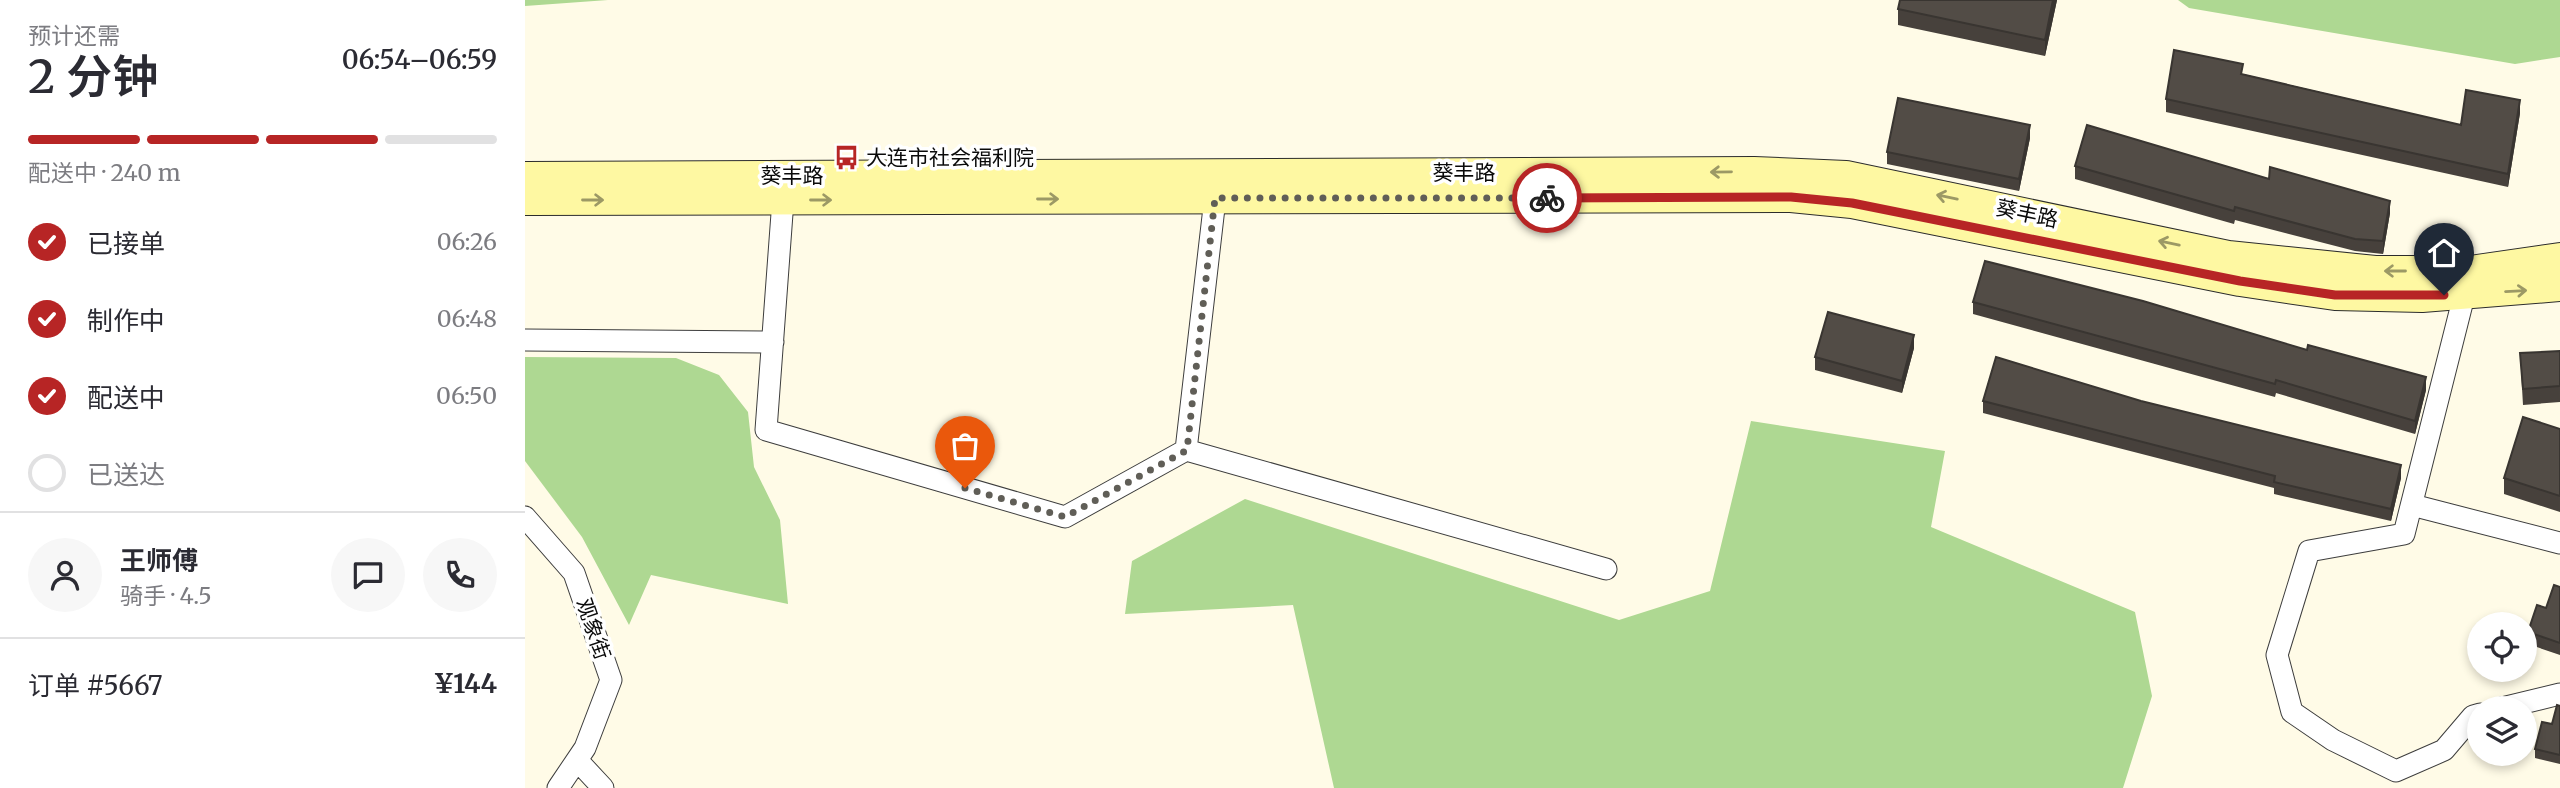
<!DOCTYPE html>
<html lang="zh">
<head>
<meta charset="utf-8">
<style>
  body { margin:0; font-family:Merriweather,"Noto Sans SC",serif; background:#f7f7f7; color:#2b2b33; height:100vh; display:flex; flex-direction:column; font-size:26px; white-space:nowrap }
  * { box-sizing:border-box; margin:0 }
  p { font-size:23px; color:#7c7c81 }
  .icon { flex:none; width:38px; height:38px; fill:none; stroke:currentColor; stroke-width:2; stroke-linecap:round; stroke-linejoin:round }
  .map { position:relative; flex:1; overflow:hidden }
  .sheet { display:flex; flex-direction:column; background:#fff; width:525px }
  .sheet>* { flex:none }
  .fabs { position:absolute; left:1942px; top:612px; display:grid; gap:14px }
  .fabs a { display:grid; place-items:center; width:70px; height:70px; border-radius:50%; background:#fff; box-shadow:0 4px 10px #0003; font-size:35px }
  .pin { position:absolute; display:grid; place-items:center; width:60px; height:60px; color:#fff; margin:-72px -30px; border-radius:50% 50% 50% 0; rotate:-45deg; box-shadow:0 0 7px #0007 }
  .pin .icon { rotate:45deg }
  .courier { position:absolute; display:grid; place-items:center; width:70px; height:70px; margin:-35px; border:5px solid #b72525; border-radius:50%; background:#fff; color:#222; box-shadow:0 2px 9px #0007 }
  .summary em { font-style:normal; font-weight:600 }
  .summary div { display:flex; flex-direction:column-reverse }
  .summary { display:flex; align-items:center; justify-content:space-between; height:119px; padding:0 28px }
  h1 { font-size:46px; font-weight:600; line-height:52px }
  .bar { display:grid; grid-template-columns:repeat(4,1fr); gap:10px 7px; align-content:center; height:84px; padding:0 28px }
  .bar i { height:9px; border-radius:5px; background:#e1e1e2 }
  .bar .active { background:#b72525 }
  .bar p { grid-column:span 4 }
  .line { display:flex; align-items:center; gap:18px; padding:0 28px; border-top:2px solid #e1e1e2 }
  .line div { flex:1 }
  .round { display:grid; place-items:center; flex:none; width:74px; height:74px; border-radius:37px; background:#f7f7f7 }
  ol { padding:0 28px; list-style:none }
  li { display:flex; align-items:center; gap:21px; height:77px }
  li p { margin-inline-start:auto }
  li .icon { padding:7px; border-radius:50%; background:#b72525; color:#fff; stroke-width:4 }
  li:last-child { color:#7c7c81 }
  li i { width:38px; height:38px; border:4px solid #e1e1e2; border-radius:50% }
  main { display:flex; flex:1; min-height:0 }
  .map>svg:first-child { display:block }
</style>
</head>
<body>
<main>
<section class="sheet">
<div class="summary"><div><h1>2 分钟</h1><p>预计还需</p></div><em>06:54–06:59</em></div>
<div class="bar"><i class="active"></i><i class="active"></i><i class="active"></i><i></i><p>配送中 · 240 m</p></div>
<ol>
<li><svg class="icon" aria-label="check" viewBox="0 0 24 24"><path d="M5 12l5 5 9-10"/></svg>已接单<p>06:26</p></li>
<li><svg class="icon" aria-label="check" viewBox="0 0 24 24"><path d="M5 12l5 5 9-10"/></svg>制作中<p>06:48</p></li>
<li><svg class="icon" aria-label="check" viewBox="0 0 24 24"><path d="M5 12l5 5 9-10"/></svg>配送中<p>06:50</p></li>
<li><i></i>已送达</li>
</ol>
<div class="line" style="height:126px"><a class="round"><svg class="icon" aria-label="person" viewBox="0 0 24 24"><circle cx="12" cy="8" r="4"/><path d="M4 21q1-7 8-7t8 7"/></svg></a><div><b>王师傅</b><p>骑手 · 4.5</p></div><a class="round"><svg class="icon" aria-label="chat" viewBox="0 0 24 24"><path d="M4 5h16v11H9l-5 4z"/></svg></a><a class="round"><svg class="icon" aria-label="phone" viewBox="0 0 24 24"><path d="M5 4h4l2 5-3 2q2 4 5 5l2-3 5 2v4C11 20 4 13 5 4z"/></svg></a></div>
<div class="line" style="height:91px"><div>订单 #5667</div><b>¥144</b></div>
</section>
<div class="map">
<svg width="2035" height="788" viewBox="0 0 2035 788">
  <rect width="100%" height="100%" fill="#fffbe7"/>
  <path fill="#aed892" d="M0,0H83L0,6Z
    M1653,0H2035V57L1990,64L1664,8Z
    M0,357L151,358L194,375L223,412L229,467L255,520L263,604L126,575L104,625L57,537L0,461Z
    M1226,421L1420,451L1406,527L1610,612L1627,696L1598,788H809L768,605L600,614L607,561L720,499L1094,620L1185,591Z"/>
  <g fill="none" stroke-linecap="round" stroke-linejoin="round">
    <defs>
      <path id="street" d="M258,200L241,430L540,517L661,450L690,199
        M1942,284L1879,534L1784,551L1752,655L1767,712L1808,740L1871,771L1919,750L1948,716L1955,714
        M0,340L248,342
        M661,450L1081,569
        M1887,505L2035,543
        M0,517L49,573L86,680L60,748L33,788
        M1973,709L2035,694
        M52,760L78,788"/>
      <path id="secondary" d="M0,177L1229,172L1321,176L1703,256L1850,271H1945L2035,258
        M0,200L1266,197L1327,203L1715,281L1810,295L1897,297L2035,286"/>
    </defs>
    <use href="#street" stroke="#3d3d3d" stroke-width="23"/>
    <use href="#secondary" stroke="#2c2c2c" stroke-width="32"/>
    <use href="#street" stroke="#fff" stroke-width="21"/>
    <use href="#secondary" stroke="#fef8a2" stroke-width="30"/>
  </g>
  <path fill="#47413c" d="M1532,0L1520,56L1373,25V9Z
    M1718,74L1936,125L1995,113L1983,187L1641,112V99Z
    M1505,138L1494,191L1362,164V152Z
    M1550,166L1744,179L1865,213L1858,254L1830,251L1710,220L1709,224L1550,179Z
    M1448,302L1901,390L1890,434L1751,393L1750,397L1448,314Z
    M1389,348L1377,393L1290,370V357Z
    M2035,351V402L1998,405L1995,353Z
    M1458,401H1616L1876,478L1866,521L1749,494V488L1458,413Z
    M2035,429V512L1979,494V478Z
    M2035,587V655L2003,644V632Z
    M2035,706V764L2010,758V749L2027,724Z"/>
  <path fill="#393531" d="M1528,0H1532L1520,56V40Z
    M1995,100V113L1983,187V174Z
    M1505,125V138L1494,191V179Z
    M1865,201V213L1858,254V241Z
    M1389,335V348L1377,393V381Z
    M1901,377V390L1890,434V421Z
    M1876,465V478L1866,521V509Z"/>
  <path fill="#524c46" stroke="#393531" stroke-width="2" d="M1375,0H1528L1520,40L1373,9Z
    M1649,50L1718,64L1716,74L1936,125L1941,90L1995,100L1983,174L1641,99Z
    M1373,98L1505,125L1494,179L1362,152Z
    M1562,125L1744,179L1745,167L1865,201L1858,241L1830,239L1710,207L1709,211L1550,166Z
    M1460,261L1618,301L1782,350L1783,345L1901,377L1890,421L1751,380L1750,384L1448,302Z
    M1303,312L1389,335L1377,381L1290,357Z
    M2035,351V386L1998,389L1995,353Z
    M1471,357L1616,401L1876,465L1866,509L1749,482L1750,476L1458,401Z
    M1998,417L2035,429V496L1979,478Z
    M2029,585L2035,587V643L2003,632L2012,605L2021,608Z
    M2032,705L2035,706V755L2010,749L2017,722L2027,724Z"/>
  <defs><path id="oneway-shaft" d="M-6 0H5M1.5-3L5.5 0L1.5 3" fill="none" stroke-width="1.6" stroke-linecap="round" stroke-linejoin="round" transform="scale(1.75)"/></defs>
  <g stroke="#9c9965">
    <use href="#oneway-shaft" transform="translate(1196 172) rotate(179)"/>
    <use href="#oneway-shaft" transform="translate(1422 197) rotate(-168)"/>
    <use href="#oneway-shaft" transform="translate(523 199)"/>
    <use href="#oneway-shaft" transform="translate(68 200)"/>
    <use href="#oneway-shaft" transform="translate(296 200)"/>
    <use href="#oneway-shaft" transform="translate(1644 243) rotate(-168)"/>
    <use href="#oneway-shaft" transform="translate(1870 271) rotate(-180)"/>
    <use href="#oneway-shaft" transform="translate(1991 291) rotate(-3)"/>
  </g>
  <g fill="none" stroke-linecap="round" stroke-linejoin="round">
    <path stroke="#605e57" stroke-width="7" stroke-dasharray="0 12.6" d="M440,488L540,517L662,450L690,198H1022"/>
    <path stroke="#b72525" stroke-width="9" d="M1022,198L1266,197L1327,203L1715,281L1810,295H1919"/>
  </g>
  <defs>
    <symbol id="bus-bare" viewBox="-9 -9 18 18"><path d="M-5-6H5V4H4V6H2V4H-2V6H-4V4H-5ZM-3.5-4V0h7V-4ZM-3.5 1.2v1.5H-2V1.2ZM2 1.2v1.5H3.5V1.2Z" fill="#b72525" stroke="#fff" stroke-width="2.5" paint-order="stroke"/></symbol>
  </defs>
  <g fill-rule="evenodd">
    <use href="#bus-bare" x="304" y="140" width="35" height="35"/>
  </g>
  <g text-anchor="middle" stroke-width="7" stroke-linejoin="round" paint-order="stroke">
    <g font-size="21" fill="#0a0a0a" stroke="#fff" text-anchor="start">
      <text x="341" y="165">大连市社会福利院</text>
    </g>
    <g font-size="21" fill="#0a0a0a" stroke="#fff">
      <text x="939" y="180">葵丰路</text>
      <text x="267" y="183">葵丰路</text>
      <text transform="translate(1502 214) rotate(12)" y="7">葵丰路</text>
      <text transform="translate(68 629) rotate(71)" y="7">观象街</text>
    </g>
  </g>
</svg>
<div class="fabs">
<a><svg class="icon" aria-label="locate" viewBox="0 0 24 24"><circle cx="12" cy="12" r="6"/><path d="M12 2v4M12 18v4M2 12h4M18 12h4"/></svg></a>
<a><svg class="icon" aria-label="layers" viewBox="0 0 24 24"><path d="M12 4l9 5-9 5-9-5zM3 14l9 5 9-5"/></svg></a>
</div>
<div class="pin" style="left:440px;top:488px;background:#ea580c"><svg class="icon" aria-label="bag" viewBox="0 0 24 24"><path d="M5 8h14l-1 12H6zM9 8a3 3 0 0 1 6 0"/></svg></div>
<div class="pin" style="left:1919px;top:295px;background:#1f2937"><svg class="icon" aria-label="home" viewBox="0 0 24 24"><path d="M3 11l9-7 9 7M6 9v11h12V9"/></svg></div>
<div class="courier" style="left:1022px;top:198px"><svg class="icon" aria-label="bike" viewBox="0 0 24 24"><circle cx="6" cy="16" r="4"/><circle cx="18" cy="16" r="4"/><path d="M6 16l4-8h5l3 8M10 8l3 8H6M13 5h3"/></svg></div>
</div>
</main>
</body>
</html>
